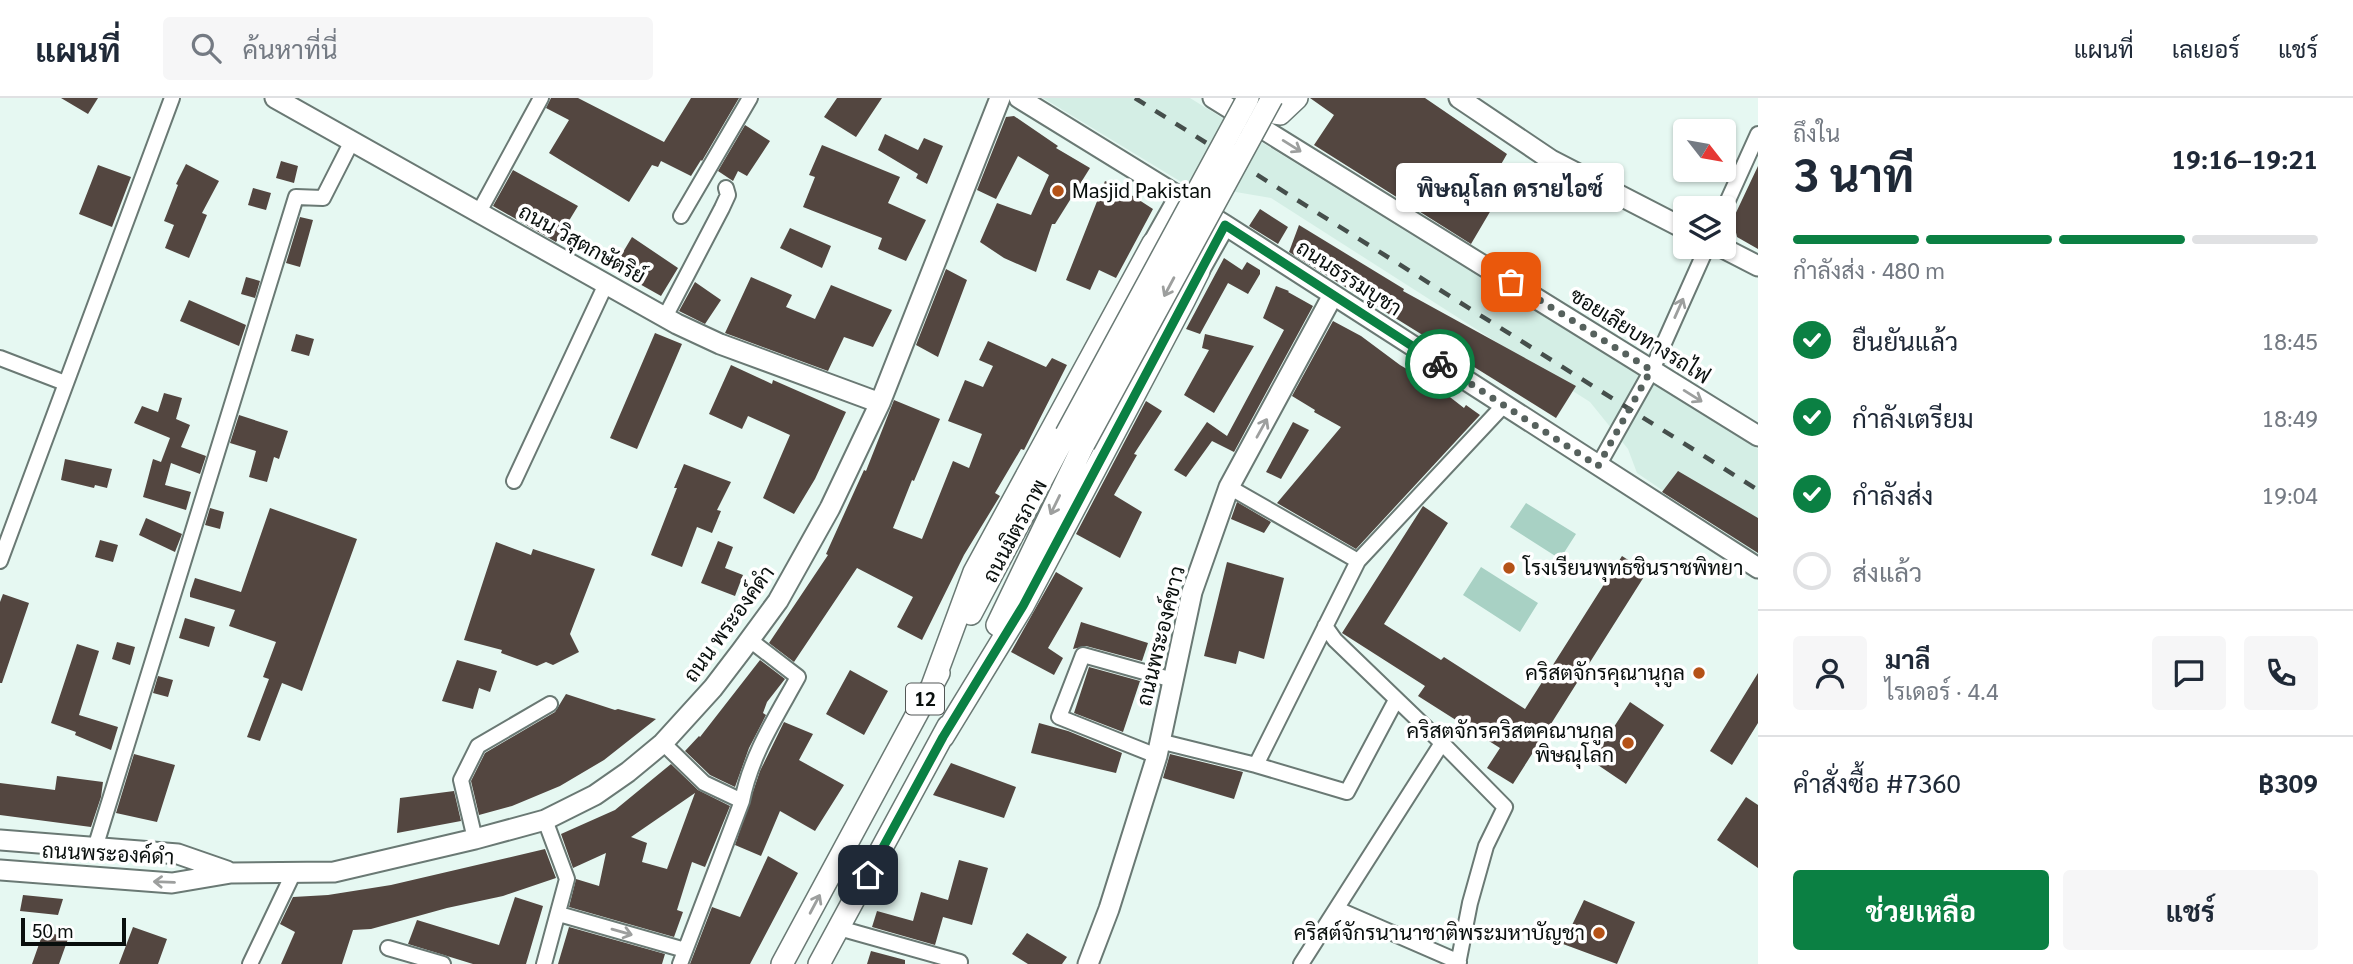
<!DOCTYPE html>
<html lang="th">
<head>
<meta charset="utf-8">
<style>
  body { margin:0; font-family:Georgia,Sarabun,serif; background:#f6f6f7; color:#1f2937; height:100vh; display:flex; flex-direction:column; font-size:26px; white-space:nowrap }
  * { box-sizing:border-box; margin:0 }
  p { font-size:23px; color:#747a83 }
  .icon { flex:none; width:38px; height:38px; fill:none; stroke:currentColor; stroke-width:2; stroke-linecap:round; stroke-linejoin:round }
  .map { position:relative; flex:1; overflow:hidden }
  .details { display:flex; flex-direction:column; background:#fff; width:595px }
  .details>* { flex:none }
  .needle { width:46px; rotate:121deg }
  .fabs { position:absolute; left:1673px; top:21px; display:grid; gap:14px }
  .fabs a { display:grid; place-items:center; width:63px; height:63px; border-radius:7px; background:#fff; box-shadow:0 2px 5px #0004; font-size:35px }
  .scale { position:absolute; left:21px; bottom:18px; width:105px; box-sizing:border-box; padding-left:7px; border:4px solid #090f0d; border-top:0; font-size:19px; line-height:24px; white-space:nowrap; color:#090f0d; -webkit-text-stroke:5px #fff; paint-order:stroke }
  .pin { position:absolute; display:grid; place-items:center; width:60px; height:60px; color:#fff; margin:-30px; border-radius:14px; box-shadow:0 4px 10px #0006 }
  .courier { position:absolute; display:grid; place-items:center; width:70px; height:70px; margin:-35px; border:5px solid #0b8043; border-radius:50%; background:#fff; color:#222; box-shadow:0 2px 9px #0007 }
  .bubble { position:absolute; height:49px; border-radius:7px; background:#fff; box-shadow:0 2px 5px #0004; font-size:23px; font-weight:700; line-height:49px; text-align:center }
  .overview em { font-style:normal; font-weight:700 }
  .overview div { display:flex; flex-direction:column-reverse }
  .overview { display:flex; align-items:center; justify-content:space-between; height:119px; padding:0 35px }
  h1 { font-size:46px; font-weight:700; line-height:52px }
  .bar { display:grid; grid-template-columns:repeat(4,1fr); gap:10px 7px; align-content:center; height:84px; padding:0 35px }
  .bar i { height:9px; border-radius:5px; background:#e0e1e3 }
  .bar .selected { background:#0b8043 }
  .bar p { grid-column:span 4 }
  .line { display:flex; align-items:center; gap:18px; padding:0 35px; border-top:2px solid #e0e1e3 }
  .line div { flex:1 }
  .round { display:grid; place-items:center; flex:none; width:74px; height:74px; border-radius:7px; background:#f6f6f7 }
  ol { padding:0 35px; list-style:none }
  li { display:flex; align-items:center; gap:21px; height:77px }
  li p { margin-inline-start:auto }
  li .icon { padding:7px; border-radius:50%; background:#0b8043; color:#fff; stroke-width:4 }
  li:last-child { color:#747a83 }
  li i { width:38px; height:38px; border:4px solid #e0e1e3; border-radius:50% }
  .action { display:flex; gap:14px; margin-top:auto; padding:14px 35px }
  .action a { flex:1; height:80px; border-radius:7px; background:#0b8043; color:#fff; font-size:28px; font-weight:700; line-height:80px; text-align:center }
  .action a+a { background:#f6f6f7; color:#1f2937 }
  header { display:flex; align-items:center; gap:42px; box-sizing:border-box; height:98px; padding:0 35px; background:#fff; border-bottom:2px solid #e0e1e3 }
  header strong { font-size:33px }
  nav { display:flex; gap:38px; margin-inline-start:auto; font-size:24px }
  .search { width:490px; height:63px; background:#f6f6f7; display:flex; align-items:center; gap:18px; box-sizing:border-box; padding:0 24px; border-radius:7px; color:#747a83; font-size:26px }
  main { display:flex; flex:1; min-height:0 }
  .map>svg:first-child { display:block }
</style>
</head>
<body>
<header>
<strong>แผนที่</strong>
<div class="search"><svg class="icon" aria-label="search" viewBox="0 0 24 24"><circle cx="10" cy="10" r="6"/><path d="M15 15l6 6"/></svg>ค้นหาที่นี่</div>
<nav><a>แผนที่</a><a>เลเยอร์</a><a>แชร์</a></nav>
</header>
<main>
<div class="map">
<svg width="1758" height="866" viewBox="0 0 1758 866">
  <rect width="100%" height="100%" fill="#e6f8f2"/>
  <path fill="#d4eee5" d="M1043,0H1190L1758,351V457L1637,375L1628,351L1590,304L1271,100L1183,85Z"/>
  <path fill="#a8d1c4" d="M1526,405L1576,436L1560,461L1510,429Z
    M1481,469L1538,505L1520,534L1463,497Z"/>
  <path fill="#534640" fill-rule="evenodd" d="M61,0H98L88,16Z
    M551,0H578L664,44L691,0H739L702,63L701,62L691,78L661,63L658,69L652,67L629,104L549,55L569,22L546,10Z
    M837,0H882L856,39L824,19Z
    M1310,0H1425L1507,56L1492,82L1504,90L1471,146L1314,47L1334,17Z
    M1014,18L1058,48L1056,50L1090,70L1055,126H1052L1036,174L1004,160L980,144L997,105L1031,117L1049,77L1018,58L996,101L977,92L1006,19Z
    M745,27L770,43L747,78L738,73L733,83L718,73Z
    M885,36L918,52L924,40L943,48L927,86L916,80L918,76L878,52Z
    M822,47L900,79L888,105L926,122L906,163L878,151L882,140L803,109L815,79L809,77Z
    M281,63L298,68L294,85L276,80Z
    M186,66L219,83L202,115L207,117L189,160L165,150L174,127L164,123L178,87L176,86Z
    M98,67L131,79L112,129L79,116Z
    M1758,68V151L1737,139L1733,121Z
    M513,72L578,108L556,144L493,108Z
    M1105,83L1122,91L1153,111L1116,180L1099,172L1090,192L1066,182Z
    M253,90L271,95L266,112L248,107Z
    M1260,111L1288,129L1278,146L1249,128Z
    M300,119L313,122L300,169L286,165Z
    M1299,127L1404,191L1403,193L1576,288L1556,320L1289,154Z
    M790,130L831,148L822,170L780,150Z
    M632,139L678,170L661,198L613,171Z
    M1224,160L1242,172L1247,164L1260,172V176L1248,196L1228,185L1200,236L1186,231Z
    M946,171L967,182L938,259L916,247Z
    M246,179L260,183L255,200L241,196Z
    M751,179L792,197L786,209L815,221L831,187L892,212L873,249L844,239L828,273L725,235Z
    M695,184L721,202L705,226L679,213Z
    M1276,188L1289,193L1288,194L1313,208L1234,354L1212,343L1186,379L1174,372L1207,324L1227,338L1284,232L1263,220Z
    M189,202L246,227L239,248L180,223Z
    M1333,223L1361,238L1400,267L1437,289L1464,310L1466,307L1480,317L1356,451L1277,405L1341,329L1314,314L1315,312L1292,298Z
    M655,235L682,246L637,351L610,340Z
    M296,236L314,241L309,258L291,253Z
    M1205,236L1254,248L1214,315L1184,297L1209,252L1202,250Z
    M988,243L1046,269L1052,260L1067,267L1024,352L1021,351L995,395L1000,398L964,457L922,542L897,529L913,499L857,470L794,564L769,545L828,457L826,456L864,372L866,373L894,302L940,321L914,383L912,382L893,430L922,441L953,363L969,370L982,336L948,323L965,282L983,289L993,268L979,262Z
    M731,267L772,286L773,282L846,314L815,381L794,416L763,400L790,337L748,318L742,331L709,316Z
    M164,295L182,300L176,321L190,327L181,349L206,358L200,376L171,365L165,387L191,394L186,412L143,399L153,361L161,364L170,340L134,325L142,308L158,314Z
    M1146,303L1162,313L1134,356L1137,357L1114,397L1142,414L1120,460L1076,436Z
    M239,317L288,333L279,361L274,359L267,384L249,379L256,353L230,345Z
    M1293,324L1309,332L1281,381L1266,374Z
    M65,361L112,371L107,390L95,387L94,390L61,382Z
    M684,366L731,384L717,412L721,413L712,435L697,429L682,469L651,457L677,390H674Z
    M1678,373L1758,420V455L1662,394Z
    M1237,404L1271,424L1264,435L1231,421Z
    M1423,408L1448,425L1384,526L1441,562L1444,559L1525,611L1622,458L1647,474L1513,686L1487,670L1500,650L1418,598L1425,588L1342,535Z
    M210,410L224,414L220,431L205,427Z
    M270,410L357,441L302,593L282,585L260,643L247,639L269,581L263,579L276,544L229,528L235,512L190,499V495L195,480L241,494Z
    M146,420L182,436L175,454L139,437Z
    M100,442L118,447L113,464L95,459Z
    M718,443L733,449L725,470L743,477L735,498L701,485Z
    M496,444L531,457L533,451L595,471L570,536L579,554L553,567L546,564L537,568L501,555L502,552L464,542Z
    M1227,464L1284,480L1264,561L1239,553L1236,566L1204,558Z
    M1056,474L1083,490L1048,550L1063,560L1054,577L1011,554Z
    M3,496L29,505L2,585H0V504Z
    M185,520L215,529L209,549L179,540Z
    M1081,524L1148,545L1142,563L1086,548L1073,551Z
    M117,544L135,549L130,567L112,561Z
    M77,546L99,553L79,617L118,629L111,652L75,637L76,634L51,625Z
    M457,562L497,573L490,594L479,590L473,611L442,603Z
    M760,562L785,581L767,604L763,615L766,617L749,650L735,689L710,677L685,653L699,638L700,639Z
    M1089,569L1140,583L1123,634L1074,615Z
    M850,572L888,593L864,637L826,616Z
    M1758,575V625L1732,667L1710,653Z
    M158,578L173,582L168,599L153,595Z
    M566,596L615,612L618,611L656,621L604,662L560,688L512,708L479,717L471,683L485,655L555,614Z
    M1630,604L1664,627L1626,686L1592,663Z
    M784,624L813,636L799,662L844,687L815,733L780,713L761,758L735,747L760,673Z
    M1039,625L1068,633L1122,655L1116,675L1031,655Z
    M134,656L175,667L157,724L116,715Z
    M1170,656L1243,674L1234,701L1163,680Z
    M951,665L1016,689L1004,720L933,697Z
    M671,666L698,692L730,708L705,769L692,764L677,812L683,814L674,839L569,809L576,781L599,788L606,755L573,770L561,736L615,712ZM695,695L667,771L642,764L647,745L631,739Z
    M57,678L103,684L101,699L91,729L0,717V685L55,692Z
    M454,693L461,723L397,735L400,700Z
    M1746,699L1758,707V770L1717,742Z
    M545,751L556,780L503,798L447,810L371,831L353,832L342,866H281L295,834L280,826L293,799L328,797L391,787Z
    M768,758L798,775L750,866H690L712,809L740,819Z
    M959,762L988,770L972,827L943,819L935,847L872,829L877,813L913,823L921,794L948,802Z
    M23,797L63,801L58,817L20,813Z
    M515,799L543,808L526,866H473L408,846L417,822L499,847Z
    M1584,802L1635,824L1617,866L1563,846Z
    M133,829L167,841L158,866H119Z
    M569,829L665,856L662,866H558Z
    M44,832L68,841L59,866H32Z
    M1027,835L1067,859L1062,866H1028L1012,856Z
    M871,853L905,862V866H867Z"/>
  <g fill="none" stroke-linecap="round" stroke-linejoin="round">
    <defs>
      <path id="street" d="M1724,111L1758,36
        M479,114L541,0
        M681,118L750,0
        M665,219L722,110L728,97L726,90
        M0,260L65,285
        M1598,368L1652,272L1707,149
        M514,383L606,186
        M1229,389L1358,463
        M0,463L172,0
        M1325,528L1335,542L1442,645L1505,709L1486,748L1470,805L1458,866
        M1159,643L1256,667L1347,694L1396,602
        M663,645L704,685L742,703L680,866
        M1157,658L1059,619L1083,557L1173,582
        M1256,667L1358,463L1504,307
        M742,703C751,657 776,619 798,579L750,542
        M475,741L461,682L478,648L550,606
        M95,750L296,99L323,100L352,43
        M1337,811L1459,864
        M559,816L685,852
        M839,830L960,864
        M388,850L443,866
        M250,866L293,776
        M544,866L567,781L545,722
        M1301,866L1442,645"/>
      <path id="secondary" d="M275,0L677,226L720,246L880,305
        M1019,0L1225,127L1758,470
        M1213,0L1758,338
        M1459,0L1551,62L1685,131
        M1153,145L1179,99
        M1721,149L1758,168
        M1199,173L1225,127
        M0,742L178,756L227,773
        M0,772L172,785L231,775L334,774L475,741L545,722L595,697L628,674L663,645L713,590L742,552L778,503L830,410L880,305L1000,0
        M1088,866L1109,811L1157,658L1192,494L1229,389L1333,197"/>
      <path id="primary" d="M1249,5L1268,14L1280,16L1297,0
        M971,516L1066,336
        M997,527L1084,346
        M932,588L974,474L1153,145L1174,136L1196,149L1199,173L1184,203L1023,508L943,639
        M782,866L939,575
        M819,866L948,628"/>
    </defs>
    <use href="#street" stroke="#6a7974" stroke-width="18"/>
    <use href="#secondary" stroke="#6a7974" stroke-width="23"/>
    <use href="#primary" stroke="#6a7974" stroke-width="24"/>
    <use href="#street" stroke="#fff" stroke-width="14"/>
    <use href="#secondary" stroke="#fff" stroke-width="19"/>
    <use href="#primary" stroke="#fff" stroke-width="21"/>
    <path stroke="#454e4b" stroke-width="4.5" stroke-dasharray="12 12" stroke-linecap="butt" d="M1135,0L1758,392"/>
    <defs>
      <path id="primary-bridge" d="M1066,336L1248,0
        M1084,346L1272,0"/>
    </defs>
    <use href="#primary-bridge" stroke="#6a7974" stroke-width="24" stroke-linecap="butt"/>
    <use href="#primary-bridge" stroke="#fff" stroke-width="21"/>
  </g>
  <defs><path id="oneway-shaft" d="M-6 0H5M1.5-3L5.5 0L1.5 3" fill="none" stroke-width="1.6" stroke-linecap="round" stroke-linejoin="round" transform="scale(1.75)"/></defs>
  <g stroke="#9d9f9e">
    <use href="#oneway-shaft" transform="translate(1292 48) rotate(32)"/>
    <use href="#oneway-shaft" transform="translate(1169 189) rotate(118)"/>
    <use href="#oneway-shaft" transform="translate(1679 210) rotate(-66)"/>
    <use href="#oneway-shaft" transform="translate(1693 298) rotate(32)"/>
    <use href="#oneway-shaft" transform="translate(1262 330) rotate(-61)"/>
    <use href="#oneway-shaft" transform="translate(1055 407) rotate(116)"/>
    <use href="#oneway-shaft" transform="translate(164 784) rotate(-178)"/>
    <use href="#oneway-shaft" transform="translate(815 806) rotate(-62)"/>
    <use href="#oneway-shaft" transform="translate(622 834) rotate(16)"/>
  </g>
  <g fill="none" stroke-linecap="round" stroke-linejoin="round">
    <path stroke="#56615d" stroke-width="7" stroke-dasharray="0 12.6" d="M1440,266L1598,368L1651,272L1511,184"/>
    <path stroke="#0b8043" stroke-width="9" d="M868,777L943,639L1023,508L1225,127L1440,266"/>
  </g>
  <g fill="#b45217" stroke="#fff" stroke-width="2.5">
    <circle cx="1058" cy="93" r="7"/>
    <circle cx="1509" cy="470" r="7"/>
    <circle cx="1699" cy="575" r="7"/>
    <circle cx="1628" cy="645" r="7"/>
    <circle cx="1599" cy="835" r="7"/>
  </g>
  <g text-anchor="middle" stroke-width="7" stroke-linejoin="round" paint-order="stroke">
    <rect fill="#fff" stroke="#535756" stroke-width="2" x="906" y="585.5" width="38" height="31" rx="5"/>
    <g font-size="19" font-weight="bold" fill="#090f0d">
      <text x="925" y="608">12</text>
    </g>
    <g font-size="21" fill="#090f0d" stroke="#fff" text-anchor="end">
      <text x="1072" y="100" text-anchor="start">Masjid Pakistan</text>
      <text x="1523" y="477" text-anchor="start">โรงเรียนพุทธชินราชพิทยา</text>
      <text x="1685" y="582">คริสตจักรคุณานุกูล</text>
      <text x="1614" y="640">คริสตจักรคริสตคุณานุกูล<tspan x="1614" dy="24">พิษณุโลก</tspan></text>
      <text x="1585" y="842">คริสต์จักรนานาชาติพระมหาบัญชา</text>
    </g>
    <g font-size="21" fill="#090f0d" stroke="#fff">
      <text transform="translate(582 146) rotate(29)" y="7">ถนน วิสุตกษัตริย์</text>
      <text transform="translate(1349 180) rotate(33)" y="7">ถนนธรรมบูชา</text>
      <text transform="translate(1640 238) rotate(32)" y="7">ซอยเลียบทางรถไฟ</text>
      <text transform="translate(1015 433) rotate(-62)" y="7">ถนนมิตรภาพ</text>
      <text transform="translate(729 526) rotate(-54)" y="7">ถนน พระองค์ดำ</text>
      <text transform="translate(1161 538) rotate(-76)" y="7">ถนนพระองค์ขาว</text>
      <text transform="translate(108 756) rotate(3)" y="7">ถนนพระองค์ดำ</text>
    </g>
  </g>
</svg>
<div class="fabs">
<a><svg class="needle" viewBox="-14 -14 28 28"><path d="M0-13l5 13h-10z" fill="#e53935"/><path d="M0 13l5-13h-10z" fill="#747a83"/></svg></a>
<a><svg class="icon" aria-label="layers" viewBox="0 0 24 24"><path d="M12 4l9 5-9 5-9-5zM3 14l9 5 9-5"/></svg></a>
</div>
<div class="scale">50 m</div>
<div class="pin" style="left:1511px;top:184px;background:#ea580c"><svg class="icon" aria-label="bag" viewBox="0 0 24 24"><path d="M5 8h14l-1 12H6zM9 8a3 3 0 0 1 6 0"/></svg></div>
<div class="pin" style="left:868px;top:777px;background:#1f2937"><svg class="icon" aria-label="home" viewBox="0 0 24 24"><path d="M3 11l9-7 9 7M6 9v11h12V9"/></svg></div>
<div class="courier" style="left:1440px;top:266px"><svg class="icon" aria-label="bike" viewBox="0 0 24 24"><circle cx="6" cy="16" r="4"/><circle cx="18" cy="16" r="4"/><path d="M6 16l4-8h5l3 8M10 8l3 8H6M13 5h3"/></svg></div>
<div class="bubble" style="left:1396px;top:65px;width:228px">พิษณุโลก ดรายไอซ์</div>
</div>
<section class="details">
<div class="overview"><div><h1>3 นาที</h1><p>ถึงใน</p></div><em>19:16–19:21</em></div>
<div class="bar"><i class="selected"></i><i class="selected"></i><i class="selected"></i><i></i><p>กำลังส่ง · 480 m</p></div>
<ol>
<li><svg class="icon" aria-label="check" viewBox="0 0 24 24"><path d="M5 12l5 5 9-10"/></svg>ยืนยันแล้ว<p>18:45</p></li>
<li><svg class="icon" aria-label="check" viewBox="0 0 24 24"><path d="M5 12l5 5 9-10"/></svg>กำลังเตรียม<p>18:49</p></li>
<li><svg class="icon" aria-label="check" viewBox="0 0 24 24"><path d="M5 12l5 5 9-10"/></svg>กำลังส่ง<p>19:04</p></li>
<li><i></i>ส่งแล้ว</li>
</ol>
<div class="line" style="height:126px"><a class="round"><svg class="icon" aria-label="person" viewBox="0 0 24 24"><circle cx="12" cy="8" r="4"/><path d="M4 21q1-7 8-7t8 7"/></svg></a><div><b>มาลี</b><p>ไรเดอร์ · 4.4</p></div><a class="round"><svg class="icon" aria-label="chat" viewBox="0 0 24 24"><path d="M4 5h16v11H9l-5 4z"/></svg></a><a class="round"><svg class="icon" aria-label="phone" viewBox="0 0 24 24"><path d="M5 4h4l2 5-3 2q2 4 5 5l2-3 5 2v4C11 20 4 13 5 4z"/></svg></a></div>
<div class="line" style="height:91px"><div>คำสั่งซื้อ #7360</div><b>฿309</b></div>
<div class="action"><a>ช่วยเหลือ</a><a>แชร์</a></div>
</section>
</main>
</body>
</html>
